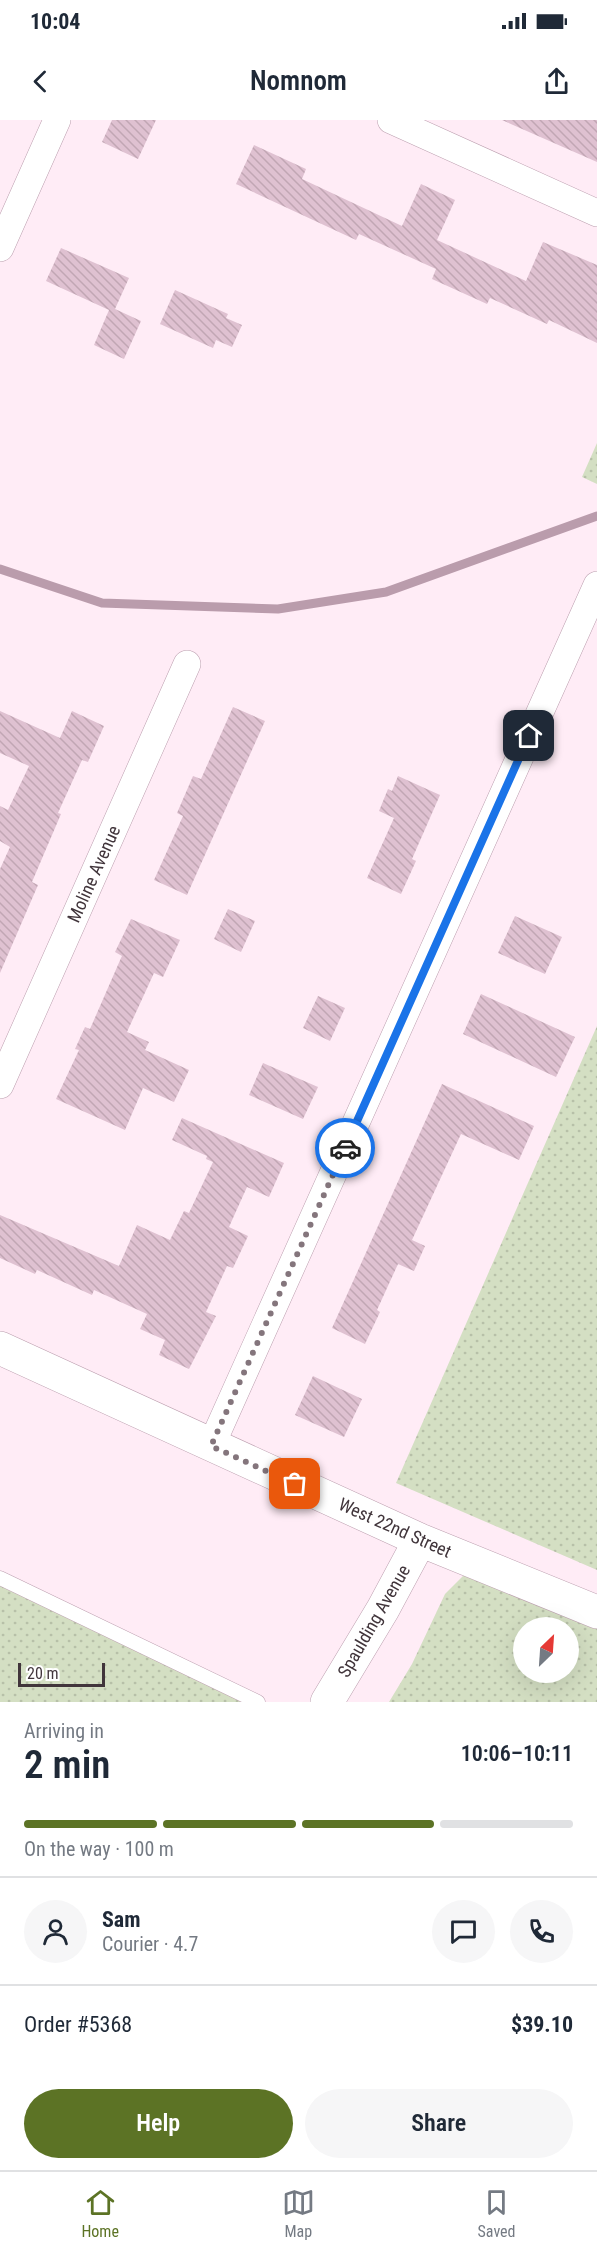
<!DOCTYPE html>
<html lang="en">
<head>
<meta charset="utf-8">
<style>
  body { margin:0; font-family:"Roboto Condensed",sans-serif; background:#f6f6f7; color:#1f2937; height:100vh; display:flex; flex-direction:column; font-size:22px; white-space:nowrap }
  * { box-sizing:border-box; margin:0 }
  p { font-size:20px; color:#747a83 }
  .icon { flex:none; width:33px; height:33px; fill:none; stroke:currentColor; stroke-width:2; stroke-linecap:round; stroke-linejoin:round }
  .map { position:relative; height:1582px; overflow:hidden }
  .sheet { display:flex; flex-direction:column; background:#fff; flex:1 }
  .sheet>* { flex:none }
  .needle { width:39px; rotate:25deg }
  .fabs { position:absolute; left:513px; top:1497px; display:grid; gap:12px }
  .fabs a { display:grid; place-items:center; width:66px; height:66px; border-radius:50%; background:#fff; box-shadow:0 6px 24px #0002; font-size:30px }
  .scale { position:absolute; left:18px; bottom:15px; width:87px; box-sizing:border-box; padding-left:6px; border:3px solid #41353b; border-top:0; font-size:16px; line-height:21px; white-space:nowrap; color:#41353b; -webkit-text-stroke:4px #fff; paint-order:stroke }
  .pin { position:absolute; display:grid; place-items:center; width:51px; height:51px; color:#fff; margin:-26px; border-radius:12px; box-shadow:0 3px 9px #0006 }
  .courier { position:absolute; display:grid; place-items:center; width:60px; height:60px; margin:-30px; border:4px solid #1a73e8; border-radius:50%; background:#fff; color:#222; box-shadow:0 2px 8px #0007 }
  .head em { font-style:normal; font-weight:600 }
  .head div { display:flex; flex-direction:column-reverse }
  .head { display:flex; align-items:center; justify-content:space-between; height:102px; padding:0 24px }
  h1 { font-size:39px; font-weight:600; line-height:45px }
  .bar { display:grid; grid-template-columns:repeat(4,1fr); gap:9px 6px; align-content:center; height:72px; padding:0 24px }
  .bar i { height:8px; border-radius:4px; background:#e0e1e3 }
  .bar .on { background:#5c7325 }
  .bar p { grid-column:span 4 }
  .line { display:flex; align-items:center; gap:15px; padding:0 24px; border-top:2px solid #e0e1e3 }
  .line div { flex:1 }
  .round { display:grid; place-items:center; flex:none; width:63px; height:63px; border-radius:32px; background:#f6f6f7 }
  .button { display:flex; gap:12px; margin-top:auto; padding:12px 24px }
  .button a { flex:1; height:69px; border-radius:36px; background:#5c7325; color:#fff; font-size:24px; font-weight:600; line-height:69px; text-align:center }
  .button a+a { background:#f6f6f7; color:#1f2937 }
  .status { display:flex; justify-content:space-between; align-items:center; height:42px; padding:0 30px; background:#fff; direction:ltr }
  .status svg { height:16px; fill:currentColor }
  header { display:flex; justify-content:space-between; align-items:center; height:78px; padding:0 24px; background:#fff; font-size:27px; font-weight:600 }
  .menu { display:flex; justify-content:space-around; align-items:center; height:84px; border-top:2px solid #e0e1e3; background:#fff; font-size:16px; color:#747a83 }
  .menu a { display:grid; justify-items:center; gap:3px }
  .menu .on { color:#5c7325 }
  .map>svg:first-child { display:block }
</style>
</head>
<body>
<div class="status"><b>10:04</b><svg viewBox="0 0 49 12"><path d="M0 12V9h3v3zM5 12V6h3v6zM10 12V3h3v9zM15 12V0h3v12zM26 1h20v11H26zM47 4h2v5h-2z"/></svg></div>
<header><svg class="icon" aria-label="back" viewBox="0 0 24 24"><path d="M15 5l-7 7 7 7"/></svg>Nomnom<svg class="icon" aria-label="share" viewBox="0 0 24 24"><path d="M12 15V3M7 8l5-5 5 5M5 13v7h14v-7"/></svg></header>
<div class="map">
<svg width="597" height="1582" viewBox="0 0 597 1582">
  <defs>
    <pattern id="grass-dots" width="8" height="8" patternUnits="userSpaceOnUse" patternTransform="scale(1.5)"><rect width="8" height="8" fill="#d4dfc3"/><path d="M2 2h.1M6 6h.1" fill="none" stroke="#b7c0a8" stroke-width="1.8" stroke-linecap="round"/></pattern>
    <pattern id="building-back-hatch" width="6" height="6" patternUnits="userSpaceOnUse" patternTransform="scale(1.5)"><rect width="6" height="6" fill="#dfc1d1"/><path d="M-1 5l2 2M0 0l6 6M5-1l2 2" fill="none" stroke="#c1a6b4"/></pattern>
  </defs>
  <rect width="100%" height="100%" fill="#ffecf6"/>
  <path fill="url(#grass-dots)" fill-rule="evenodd" d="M597,323V364L582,357Z
    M597,906V1450L396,1363Z
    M468,1451L597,1505V1582H389L412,1544L445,1474ZM524,1508H568V1552H524Z
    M0,1465L247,1582H0Z"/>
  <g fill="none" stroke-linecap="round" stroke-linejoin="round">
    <path stroke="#ba9cac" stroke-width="9" d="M0,449L102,483L278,489L386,472L597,396"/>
  </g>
  <path fill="url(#building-back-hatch)" d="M112,0H156L138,39L102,22Z
    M502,0H597V42Z
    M254,25L306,49L302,59L402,106L421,64L455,80L437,120L526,161L543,122L597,145V223L549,200L547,204L490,178L487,184L432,159L436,149L359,114L356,120L236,64Z
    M61,128L129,158L115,189L141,201L124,239L94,225L109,190L46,161Z
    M175,170L228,194L226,198L242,205L232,227L216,220L213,228L160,204Z
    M233,587L265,601L187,775L154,760L183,696L177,693L193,656L201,659Z
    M0,591L60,618L72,591L104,606L88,642L82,640L58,693L61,694L32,762L38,765L0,853V749L10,727L0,721V686L8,690L29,646L0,633Z
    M398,656L440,675L412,739L416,741L401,774L367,758L394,698L379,691L388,669L392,671Z
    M228,789L255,801L241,832L214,819Z
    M515,796L562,817L545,854L498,833Z
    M131,799L180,820L163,857L154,853L127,912L149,922L145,930L189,950L174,982L143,968L125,1010L56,979L79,930L75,929L85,907L90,909L121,838L122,836L115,832Z
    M481,874L575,917L556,957L463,914Z
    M318,876L345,888L330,921L303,908Z
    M263,943L318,967L303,999L249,975Z
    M442,964L534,1006L519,1040L461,1014L412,1120L425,1126L414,1151L398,1144L377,1190L380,1192L365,1224L332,1208Z
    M182,998L284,1043L269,1077L247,1067L229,1107L248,1116L233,1148L227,1146L206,1192L216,1196L189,1249L159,1235L165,1220L140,1209L147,1194L94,1170L92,1175L37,1150L35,1154L0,1138V1095L119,1146L137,1105L170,1120L184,1091L189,1093L213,1042L206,1039L207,1036L172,1020Z
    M313,1256L362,1279L344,1317L295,1295Z"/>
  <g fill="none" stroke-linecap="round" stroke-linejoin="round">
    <defs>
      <path id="service" d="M0,1458L258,1582"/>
      <path id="minor" d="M391,0L597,93
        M0,128L57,0
        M0,965L187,544
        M211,1326L597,465"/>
      <path id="tertiary" d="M0,1228L420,1420L597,1492
        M327,1582L383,1489L420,1420"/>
    </defs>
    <use href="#service" stroke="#bc9faf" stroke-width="15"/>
    <use href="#minor" stroke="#bc9faf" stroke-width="28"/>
    <use href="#tertiary" stroke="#bc9faf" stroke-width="34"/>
    <use href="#service" stroke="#fff" stroke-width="14"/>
    <use href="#minor" stroke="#fff" stroke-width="27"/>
    <use href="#tertiary" stroke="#fff" stroke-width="33"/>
  </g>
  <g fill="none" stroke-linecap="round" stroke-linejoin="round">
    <path stroke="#84757c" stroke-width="6" stroke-dasharray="0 10.8" d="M295,1364L211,1326L345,1028"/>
    <path stroke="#1a73e8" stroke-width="8" d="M345,1028L529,616"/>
  </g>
  <g text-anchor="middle" stroke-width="6" stroke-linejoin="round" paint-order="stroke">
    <g font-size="18" fill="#41353b" stroke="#fff">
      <text transform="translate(94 754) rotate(-66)" y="6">Moline Avenue</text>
      <text transform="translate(395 1408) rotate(24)" y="6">West 22nd Street</text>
      <text transform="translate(374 1501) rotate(-60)" y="6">Spaulding Avenue</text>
    </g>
  </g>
</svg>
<div class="fabs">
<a><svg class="needle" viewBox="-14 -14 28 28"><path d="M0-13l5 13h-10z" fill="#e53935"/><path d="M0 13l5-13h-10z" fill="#747a83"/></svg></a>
</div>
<div class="scale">20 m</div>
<div class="pin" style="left:295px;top:1364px;background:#ea580c"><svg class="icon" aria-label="bag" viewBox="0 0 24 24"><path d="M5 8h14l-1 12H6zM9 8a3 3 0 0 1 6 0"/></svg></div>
<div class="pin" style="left:529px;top:616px;background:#1f2937"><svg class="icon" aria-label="home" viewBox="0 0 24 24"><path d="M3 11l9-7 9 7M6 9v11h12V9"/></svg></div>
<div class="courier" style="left:345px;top:1028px"><svg class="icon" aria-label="car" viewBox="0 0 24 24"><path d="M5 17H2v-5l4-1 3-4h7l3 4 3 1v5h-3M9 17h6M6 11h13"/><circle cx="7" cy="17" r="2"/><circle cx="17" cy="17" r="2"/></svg></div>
</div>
<section class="sheet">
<div class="head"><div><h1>2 min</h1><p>Arriving in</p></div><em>10:06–10:11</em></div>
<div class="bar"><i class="on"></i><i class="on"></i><i class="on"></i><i></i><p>On the way · 100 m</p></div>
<div class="line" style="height:108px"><a class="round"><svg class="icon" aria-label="person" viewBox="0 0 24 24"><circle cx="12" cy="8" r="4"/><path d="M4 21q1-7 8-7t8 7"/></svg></a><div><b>Sam</b><p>Courier · 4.7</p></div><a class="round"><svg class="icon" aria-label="chat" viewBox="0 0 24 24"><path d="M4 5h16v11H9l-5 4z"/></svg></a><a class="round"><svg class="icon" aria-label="phone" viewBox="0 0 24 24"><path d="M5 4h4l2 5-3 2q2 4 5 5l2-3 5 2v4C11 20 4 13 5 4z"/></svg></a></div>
<div class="line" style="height:78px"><div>Order #5368</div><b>$39.10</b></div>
<div class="button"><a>Help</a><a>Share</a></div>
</section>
<nav class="menu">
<a class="on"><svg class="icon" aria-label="home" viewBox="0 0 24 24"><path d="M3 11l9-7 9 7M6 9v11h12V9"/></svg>Home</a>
<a><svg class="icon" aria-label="map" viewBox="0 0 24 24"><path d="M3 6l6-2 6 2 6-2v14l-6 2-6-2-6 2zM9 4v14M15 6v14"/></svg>Map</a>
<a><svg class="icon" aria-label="saved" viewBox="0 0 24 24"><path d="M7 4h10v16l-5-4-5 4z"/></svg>Saved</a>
</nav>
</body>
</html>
